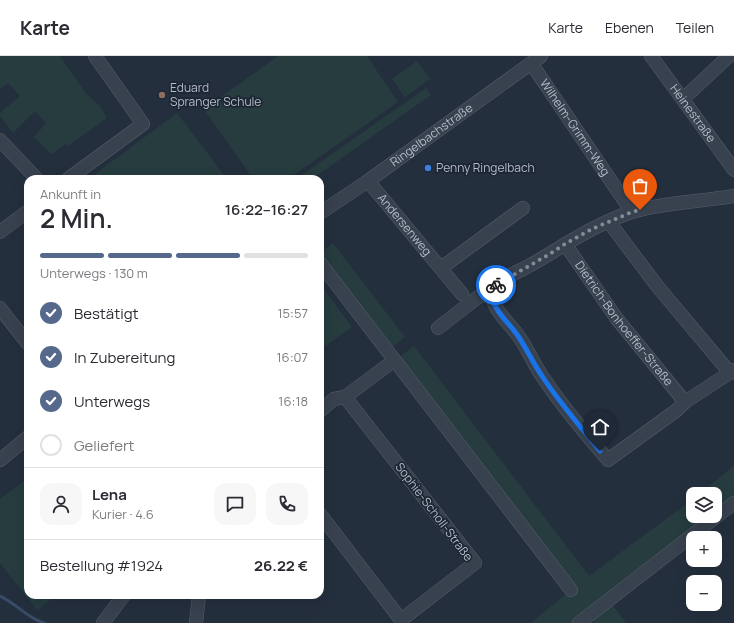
<!DOCTYPE html>
<html lang="de">
<head>
<meta charset="utf-8">
<style>
  body { margin:0; font-family:Manrope,sans-serif; background:#f7f7f7; color:#2b2b33; height:100vh; display:flex; flex-direction:column; font-size:15px; white-space:nowrap }
  * { box-sizing:border-box; margin:0 }
  p { font-size:13px; color:#7c7c81 }
  .icon { flex:none; width:22px; height:22px; fill:none; stroke:currentColor; stroke-width:2; stroke-linecap:round; stroke-linejoin:round }
  .map { position:relative; flex:1; overflow:hidden }
  .details { position:absolute; left:24px; top:119px; width:300px; height:424px; display:flex; flex-direction:column; background:#fff; border-radius:12px; box-shadow:0 4px 16px #0002 }
  .details>* { flex:none }
  .fabs { position:absolute; left:686px; top:431px; display:grid; gap:8px }
  .fabs a { display:grid; place-items:center; width:36px; height:36px; border-radius:8px; background:#fff; box-shadow:0 4px 16px #0002; font-size:20px }
  .pin { position:absolute; display:grid; place-items:center; width:34px; height:34px; color:#fff; margin:-41px -17px; border-radius:50% 50% 50% 0; rotate:-45deg; box-shadow:0 0 4px #0007 }
  .pin .icon { rotate:45deg }
  .courier { position:absolute; display:grid; place-items:center; width:40px; height:40px; margin:-20px; border:3px solid #1a73e8; border-radius:50%; background:#fff; color:#222; box-shadow:0 1px 5px #0007 }
  .headline em { font-style:normal; font-weight:600 }
  .headline div { display:flex; flex-direction:column-reverse }
  .headline { display:flex; align-items:center; justify-content:space-between; height:68px; padding:0 16px }
  h1 { font-size:26px; font-weight:600; line-height:30px }
  .bar { display:grid; grid-template-columns:repeat(4,1fr); gap:6px 4px; align-content:center; height:48px; padding:0 16px }
  .bar i { height:5px; border-radius:3px; background:#e1e1e2 }
  .bar .current { background:#56698c }
  .bar p { grid-column:span 4 }
  .line { display:flex; align-items:center; gap:10px; padding:0 16px; border-top:1px solid #e1e1e2 }
  .line div { flex:1 }
  .round { display:grid; place-items:center; flex:none; width:42px; height:42px; border-radius:12px; background:#f7f7f7 }
  ol { padding:0 16px; list-style:none }
  li { display:flex; align-items:center; gap:12px; height:44px }
  li p { margin-inline-start:auto }
  li .icon { padding:4px; border-radius:50%; background:#56698c; color:#fff; stroke-width:4 }
  li:last-child { color:#7c7c81 }
  li i { width:22px; height:22px; border:2px solid #e1e1e2; border-radius:50% }
  header { display:flex; align-items:center; gap:24px; box-sizing:border-box; height:56px; padding:0 20px; background:#fff; border-bottom:1px solid #e1e1e2 }
  header strong { font-size:19px }
  nav { display:flex; gap:22px; margin-inline-start:auto; font-size:14px }
  .map>svg:first-child { display:block }
</style>
</head>
<body>
<header>
<strong>Karte</strong>
<nav><a>Karte</a><a>Ebenen</a><a>Teilen</a></nav>
</header>
<div class="map">
<svg width="734" height="567" viewBox="0 0 734 567">
  <rect width="100%" height="100%" fill="#242f3e"/>
  <path fill="#263c3f" d="M0,0H60L85,36L99,49L107,62L68,90L66,88L51,98L34,81L46,67L35,55L13,77L0,60V57L20,40L8,27L0,33Z
    M278,0H367L398,46L288,123H253L204,53Z
    M417,5L430,23L405,41L392,23Z
    M426,32L431,39L312,123H296Z
    M177,57L227,123H93L91,121Z
    M333,187L405,281L391,292L320,198Z
    M320,228L352,271L320,294Z
    M414,290L589,520L693,443V460H715V438H699L734,410V447L609,544L626,567H595L589,559L579,567H531L571,534L395,304Z
    M28,422V539H57L37,554L0,507V443Z"/>
  <g fill="none" stroke-linecap="round" stroke-linejoin="round">
    <path stroke="#394c67" stroke-width="3" d="M0,540C16,547 27,562 44,567"/>
    <defs>
      <g id="minor">
        <path id="s1" d="M651,0L734,114"/>
        <path id="s2" d="M531,7L632,156"/>
        <path d="M683,43L729,0"/>
        <path d="M0,84L37,123"/>
        <path d="M68,123L143,68L95,0"/>
        <path id="s3" d="M368,125L462,238"/>
        <path id="s4" d="M320,157L368,125L541,0"/>
        <path d="M609,166L658,231L730,317"/>
        <path d="M0,176L28,155"/>
        <path id="s5" d="M565,188L617,263L685,346"/>
        <path d="M320,207L571,534"/>
        <path d="M441,212L523,152"/>
        <path d="M492,237C492,253 508,266 517,278C527,291 533,307 542,320C562,350 585,377 608,404L677,354L685,346L734,314"/>
        <path d="M0,252L28,288"/>
        <path d="M438,272L478,241L492,237C493,226 517,216 527,211C561,192 594,168 632,156C665,146 700,146 734,140"/>
        <path d="M320,355L334,343L345,341L392,306"/>
        <path d="M0,404L28,381"/>
        <path d="M320,458L401,564L475,507L345,341"/>
        <path d="M103,567L124,539"/>
        <path d="M196,567L199,539"/>
        <path d="M579,567L734,447"/>
      </g>
    </defs>
    <use href="#minor" stroke="#565f6c" stroke-width="14"/>
    <use href="#minor" stroke="#38414e" stroke-width="13"/>
  </g>
  <g fill="none" stroke-linecap="round" stroke-linejoin="round">
    <path stroke="#828b98" stroke-width="4" stroke-dasharray="0 7.2" d="M496,229L548,199L565,188L592,173L632,156L640,154"/>
    <path stroke="#1a73e8" stroke-width="5" d="M496,229C492,233 491,237 492,242C496,257 510,268 518,280C527,293 533,307 542,320C559,346 580,370 600,395"/>
  </g>
  <circle fill="#8d6e63" stroke="#1d2633" stroke-width="1.5" cx="162" cy="39" r="4"/>
  <circle fill="#3f7fe0" stroke="#1d2633" stroke-width="1.5" cx="428" cy="112" r="4"/>
  <g text-anchor="middle" stroke-width="3.5" stroke-linejoin="round" paint-order="stroke">
    <g font-size="12" fill="#b4bcc9" stroke="#1d2633" text-anchor="start">
      <text x="170" y="36">Eduard<tspan x="170" dy="14">Spranger Schule</tspan></text>
      <text x="436" y="116">Penny Ringelbach</text>
    </g>
    <g font-size="12" fill="#b4bcc9" stroke="#1d2633">
      <text dy="4" stroke="none"><textPath href="#s1" startOffset="71">Heinestraße</textPath></text>
      <text dy="4" stroke="none"><textPath href="#s2" startOffset="78">Wilhelm-Grimm-Weg</textPath></text>
      <text dy="4" stroke="none"><textPath href="#s4" startOffset="136">Ringelbachstraße</textPath></text>
      <text dy="4" stroke="none"><textPath href="#s3" startOffset="57">Andersenweg</textPath></text>
      <text dy="4" stroke="none"><textPath href="#s5" startOffset="99">Dietrich-Bonhoeffer-Straße</textPath></text>
      <text transform="translate(434 456) rotate(53)" y="4">Sophie-Scholl-Straße</text>
    </g>
  </g>
</svg>
<div class="fabs">
<a><svg class="icon" aria-label="layers" viewBox="0 0 24 24"><path d="M12 4l9 5-9 5-9-5zM3 14l9 5 9-5"/></svg></a>
<a>+</a>
<a>−</a>
</div>
<div class="pin" style="left:640px;top:154px;background:#ea580c"><svg class="icon" aria-label="bag" viewBox="0 0 24 24"><path d="M5 8h14l-1 12H6zM9 8a3 3 0 0 1 6 0"/></svg></div>
<div class="pin" style="left:600px;top:395px;background:#1f2937"><svg class="icon" aria-label="home" viewBox="0 0 24 24"><path d="M3 11l9-7 9 7M6 9v11h12V9"/></svg></div>
<div class="courier" style="left:496px;top:229px"><svg class="icon" aria-label="bike" viewBox="0 0 24 24"><circle cx="6" cy="16" r="4"/><circle cx="18" cy="16" r="4"/><path d="M6 16l4-8h5l3 8M10 8l3 8H6M13 5h3"/></svg></div>
<section class="details">
<div class="headline"><div><h1>2 Min.</h1><p>Ankunft in</p></div><em>16:22–16:27</em></div>
<div class="bar"><i class="current"></i><i class="current"></i><i class="current"></i><i></i><p>Unterwegs · 130 m</p></div>
<ol>
<li><svg class="icon" aria-label="check" viewBox="0 0 24 24"><path d="M5 12l5 5 9-10"/></svg>Bestätigt<p>15:57</p></li>
<li><svg class="icon" aria-label="check" viewBox="0 0 24 24"><path d="M5 12l5 5 9-10"/></svg>In Zubereitung<p>16:07</p></li>
<li><svg class="icon" aria-label="check" viewBox="0 0 24 24"><path d="M5 12l5 5 9-10"/></svg>Unterwegs<p>16:18</p></li>
<li><i></i>Geliefert</li>
</ol>
<div class="line" style="height:72px"><a class="round"><svg class="icon" aria-label="person" viewBox="0 0 24 24"><circle cx="12" cy="8" r="4"/><path d="M4 21q1-7 8-7t8 7"/></svg></a><div><b>Lena</b><p>Kurier · 4.6</p></div><a class="round"><svg class="icon" aria-label="chat" viewBox="0 0 24 24"><path d="M4 5h16v11H9l-5 4z"/></svg></a><a class="round"><svg class="icon" aria-label="phone" viewBox="0 0 24 24"><path d="M5 4h4l2 5-3 2q2 4 5 5l2-3 5 2v4C11 20 4 13 5 4z"/></svg></a></div>
<div class="line" style="height:52px"><div>Bestellung #1924</div><b>26.22 €</b></div>
</section>
</div>
</body>
</html>
